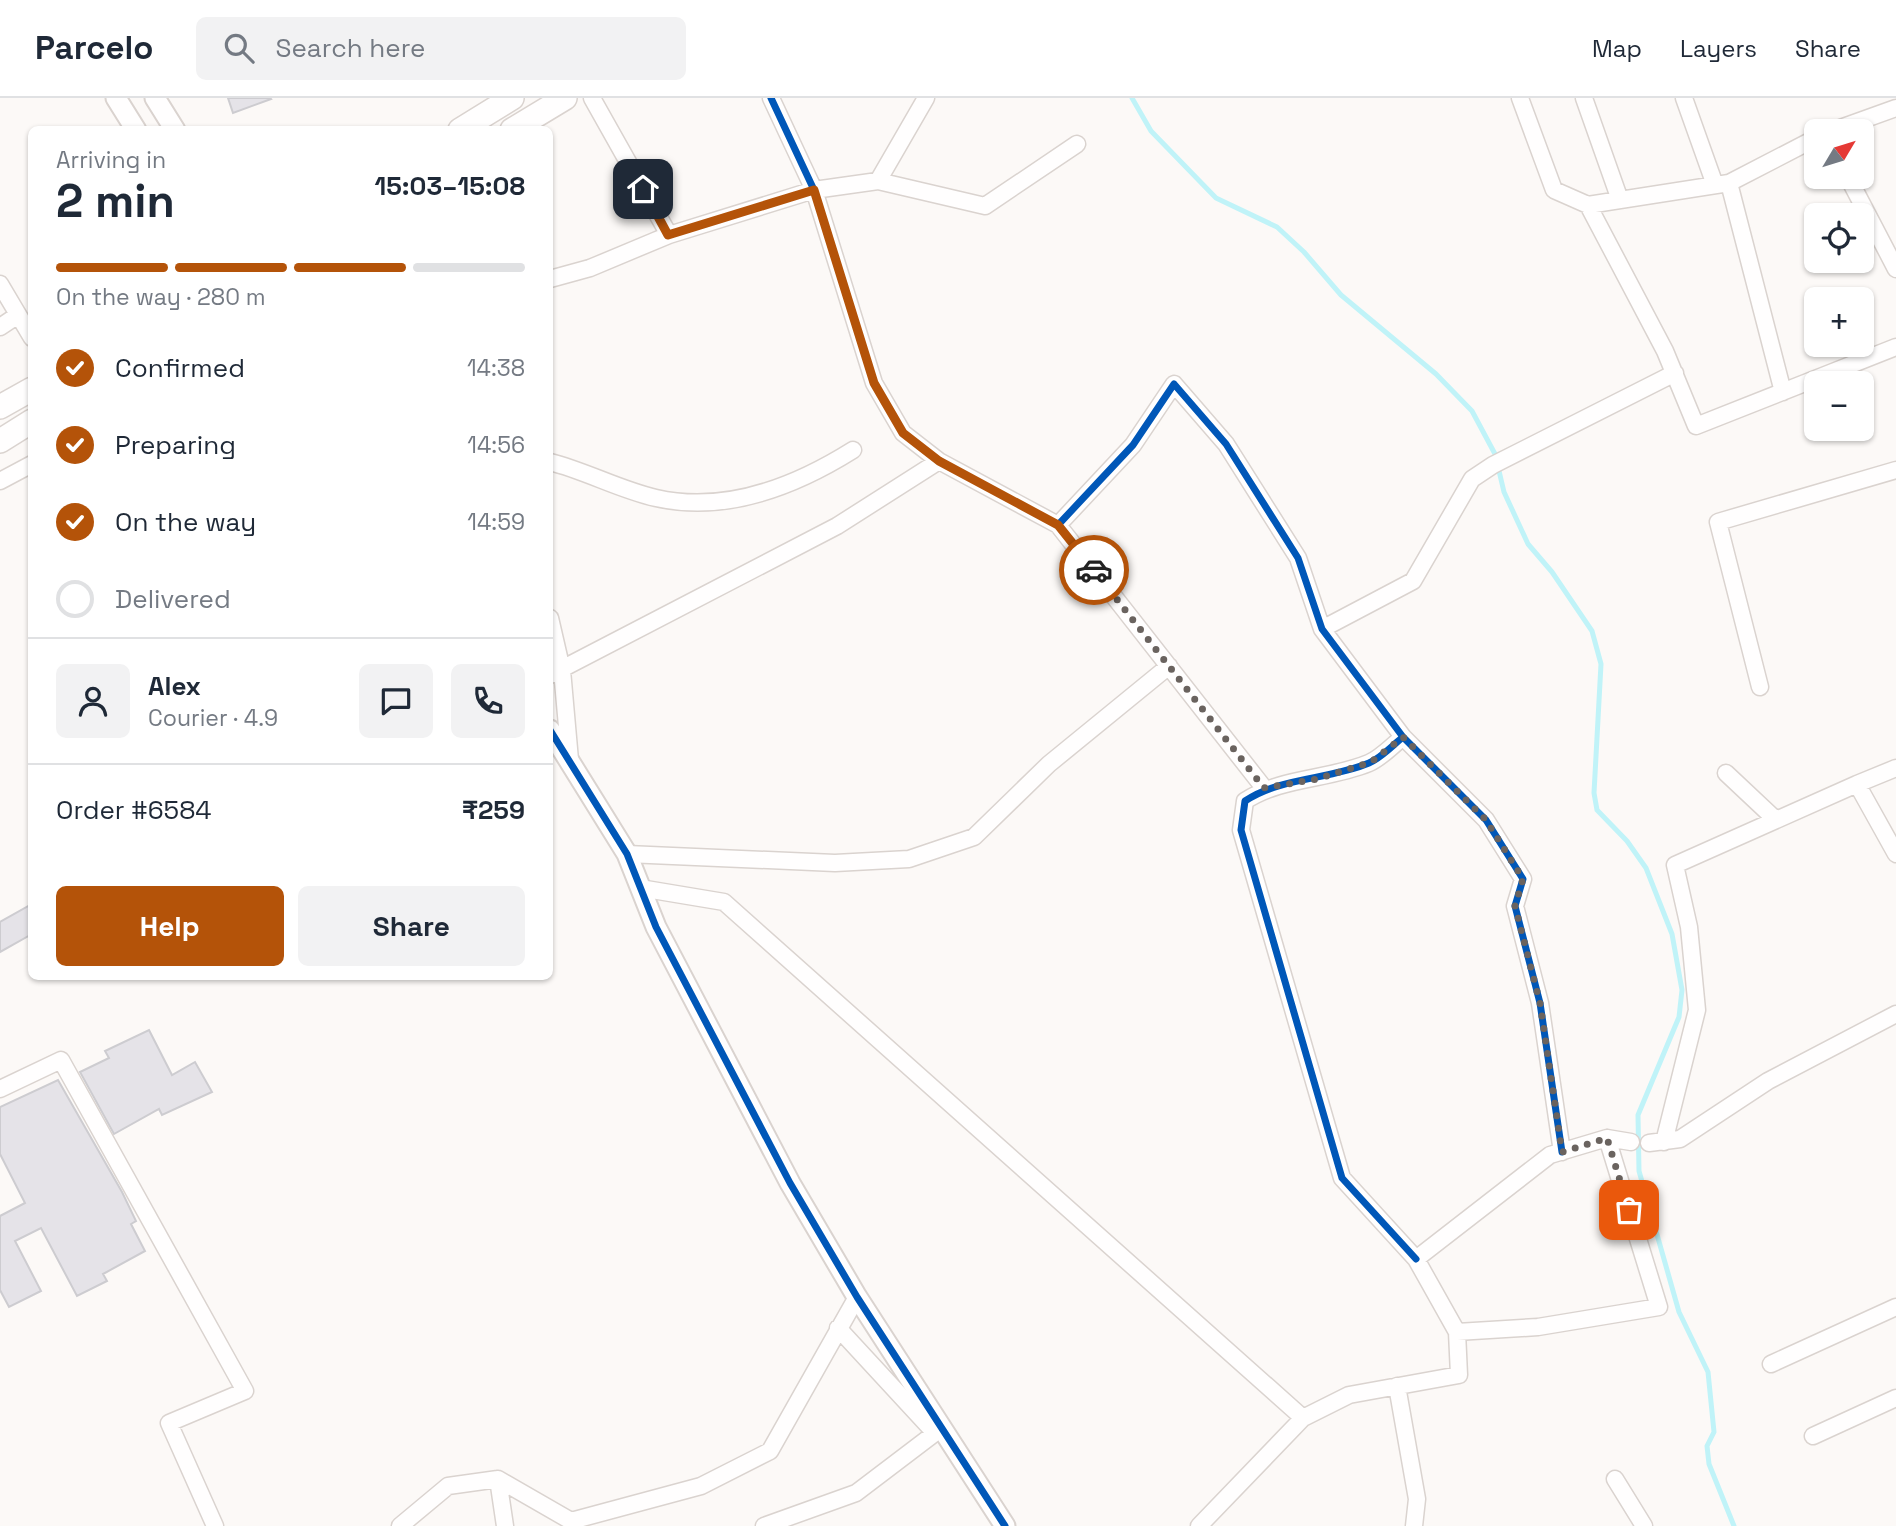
<!DOCTYPE html>
<html lang="en">
<head>
<meta charset="utf-8">
<style>
  body { margin:0; font-family:"Space Grotesk",sans-serif; background:#f2f2f3; color:#1f2937; height:100vh; display:flex; flex-direction:column; font-size:26px; white-space:nowrap }
  * { box-sizing:border-box; margin:0 }
  p { font-size:23px; color:#747a83 }
  .icon { flex:none; width:38px; height:38px; fill:none; stroke:currentColor; stroke-width:2; stroke-linecap:round; stroke-linejoin:round }
  .map { position:relative; flex:1; overflow:hidden }
  .sheet { position:absolute; left:28px; top:28px; width:525px; height:854px; display:flex; flex-direction:column; background:#fff; border-radius:10px; box-shadow:0 2px 5px #0004 }
  .sheet>* { flex:none }
  .needle { width:46px; rotate:52deg }
  .tools { position:absolute; left:1804px; top:21px; display:grid; gap:14px }
  .tools a { display:grid; place-items:center; width:70px; height:70px; border-radius:10px; background:#fff; box-shadow:0 2px 5px #0004; font-size:35px }
  .pin { position:absolute; display:grid; place-items:center; width:60px; height:60px; color:#fff; margin:-30px; border-radius:14px; box-shadow:0 4px 10px #0006 }
  .courier { position:absolute; display:grid; place-items:center; width:70px; height:70px; margin:-35px; border:5px solid #b45309; border-radius:50%; background:#fff; color:#222; box-shadow:0 2px 9px #0007 }
  .head em { font-style:normal; font-weight:700 }
  .head div { display:flex; flex-direction:column-reverse }
  .head { display:flex; align-items:center; justify-content:space-between; height:119px; padding:0 28px }
  h1 { font-size:46px; font-weight:700; line-height:52px }
  .bar { display:grid; grid-template-columns:repeat(4,1fr); gap:10px 7px; align-content:center; height:84px; padding:0 28px }
  .bar i { height:9px; border-radius:5px; background:#e0e1e3 }
  .bar .selected { background:#b45309 }
  .bar p { grid-column:span 4 }
  .line { display:flex; align-items:center; gap:18px; padding:0 28px; border-top:2px solid #e0e1e3 }
  .line div { flex:1 }
  .round { display:grid; place-items:center; flex:none; width:74px; height:74px; border-radius:10px; background:#f2f2f3 }
  ol { padding:0 28px; list-style:none }
  li { display:flex; align-items:center; gap:21px; height:77px }
  li p { margin-inline-start:auto }
  li .icon { padding:7px; border-radius:50%; background:#b45309; color:#fff; stroke-width:4 }
  li:last-child { color:#747a83 }
  li i { width:38px; height:38px; border:4px solid #e0e1e3; border-radius:50% }
  .cta { display:flex; gap:14px; margin-top:auto; padding:14px 28px }
  .cta a { flex:1; height:80px; border-radius:10px; background:#b45309; color:#fff; font-size:28px; font-weight:700; line-height:80px; text-align:center }
  .cta a+a { background:#f2f2f3; color:#1f2937 }
  header { display:flex; align-items:center; gap:42px; box-sizing:border-box; height:98px; padding:0 35px; background:#fff; border-bottom:2px solid #e0e1e3 }
  header strong { font-size:33px }
  nav { display:flex; gap:38px; margin-inline-start:auto; font-size:24px }
  .search { width:490px; height:63px; background:#f2f2f3; display:flex; align-items:center; gap:18px; box-sizing:border-box; padding:0 24px; border-radius:10px; color:#747a83; font-size:26px }
  .map>svg:first-child { display:block }
</style>
</head>
<body>
<header>
<strong>Parcelo</strong>
<div class="search"><svg class="icon" aria-label="search" viewBox="0 0 24 24"><circle cx="10" cy="10" r="6"/><path d="M15 15l6 6"/></svg>Search here</div>
<nav><a>Map</a><a>Layers</a><a>Share</a></nav>
</header>
<div class="map">
<svg width="1896" height="1428" viewBox="0 0 1896 1428">
  <rect width="100%" height="100%" fill="#fcf9f7"/>
  <g fill="none" stroke-linecap="round" stroke-linejoin="round">
    <path stroke="#c0f3f8" stroke-width="5" d="M1132,0L1151,33L1216,100L1277,129L1304,154L1341,197L1436,276L1472,313L1495,356L1504,394L1528,446L1552,474L1592,533L1601,566L1594,695L1597,712L1627,743L1646,770L1672,836L1682,892L1679,919L1638,1017L1639,1073L1679,1214L1708,1274L1714,1334L1707,1348L1709,1366L1734,1428"/>
  </g>
  <path fill="#e5e3e8" stroke="#cdccd0" stroke-width="2" d="M228,0H270L271,1L233,15Z
    M32,806V836L0,854V824Z
    M149,932L172,977L195,964L212,994L162,1017L159,1011L114,1036L80,974L109,960L105,953Z
    M58,982L122,1094L136,1123L131,1126L145,1153L103,1176L107,1183L77,1198L41,1130L15,1143L41,1193L9,1209L0,1192V1118L25,1105L0,1056V1009Z"/>
  <g fill="none" stroke-linecap="round" stroke-linejoin="round">
    <defs>
      <path id="minor" d="M592,0L669,137L814,92L878,83L926,0
        M771,0L814,92L874,285L903,335L939,363L1058,427L1133,347L1174,286L1226,346L1298,460L1322,531L1403,639
        M1520,0L1554,92L1588,107
        M1584,0L1620,102
        M1684,0L1715,87
        M1832,33L1896,10
        M1816,40L1729,85L1588,107L1665,253L1696,328L1896,249
        M1848,79L1896,171
        M878,83L985,108L1077,46
        M1729,85L1783,294
        M550,181L590,170L669,137
        M0,186L32,240
        M0,229L18,217
        M550,364C586,373 620,392 656,400C726,416 794,389 853,352
        M0,383L32,366
        M1058,427L1264,690
        M550,520L562,572L570,662
        M1322,531L1413,483L1472,381L1493,367L1675,275
        M550,577L837,428L939,363
        M1760,589L1718,424L1896,372
        M1896,670L1857,686L1896,756
        M1726,675L1776,722
        M627,756L835,765L909,761L974,739L1049,666L1169,568
        M640,790L724,804L1303,1320
        M0,991L61,962L245,1293L169,1325L215,1428
        M1664,1044L1697,912L1689,829L1675,767L1857,686
        M1649,1045L1680,1041L1768,983L1896,916
        M1416,1161L1342,1080L1241,732L1245,703C1281,679 1328,682 1369,665C1381,660 1393,647 1403,639L1486,722L1523,781L1515,808L1540,905L1562,1054
        M1457,1234L1538,1229L1659,1209L1607,1040
        M1771,1266L1896,1209
        M1397,1288L1417,1401L1414,1428
        M1813,1338L1896,1300
        M498,1381L505,1428
        M1615,1381L1644,1428
        M400,1428L448,1388L498,1381L571,1423L701,1388L770,1353L857,1199
        M764,1428L856,1395L935,1335L838,1230
        M1199,1428L1303,1320L1349,1297L1459,1277L1457,1234L1416,1161L1550,1057L1607,1040L1631,1044"/>
      <path id="tertiary" d="M116,0L136,32
        M155,0L175,32
        M550,632L627,756L656,829L790,1085L857,1199L1005,1428"/>
      <path id="primary" d="M460,32L512,0
        M512,32L565,0
        M0,309L32,291
        M0,343L32,323"/>
    </defs>
    <use href="#minor" stroke="#dad3cf" stroke-width="19"/>
    <use href="#tertiary" stroke="#dad3cf" stroke-width="23"/>
    <use href="#primary" stroke="#dad3cf" stroke-width="26"/>
    <use href="#minor" stroke="#fffefe" stroke-width="16"/>
    <use href="#tertiary" stroke="#fffefe" stroke-width="19"/>
    <use href="#primary" stroke="#fffefe" stroke-width="23"/>
    <defs>
      <path id="cycleway" d="M771,0L814,92L874,285L903,335L939,363L1058,427L1133,347L1174,286L1226,346L1298,460L1322,531L1403,639
        M550,632L627,756L656,829L790,1085L857,1199L1005,1428
        M1416,1161L1342,1080L1241,732L1245,703C1281,679 1328,682 1369,665C1381,660 1393,647 1403,639L1486,722L1523,781L1515,808L1540,905L1562,1054"/>
    </defs>
    <use href="#cycleway" stroke="#fff" stroke-width="11"/>
    <use href="#cycleway" stroke="#0057b8" stroke-width="7"/>
  </g>
  <g fill="none" stroke-linecap="round" stroke-linejoin="round">
    <path stroke="#6a635f" stroke-width="7" stroke-dasharray="0 12.6" d="M1094,472L1264,690L1317,681L1371,664L1403,639L1486,722L1523,781L1515,808L1540,905L1562,1054L1607,1040L1629,1112"/>
    <path stroke="#b45309" stroke-width="9" d="M643,91L668,137L814,92L874,285L903,335L939,363L1058,427L1094,472"/>
  </g>
</svg>
<div class="tools">
<a><svg class="needle" viewBox="-14 -14 28 28"><path d="M0-13l5 13h-10z" fill="#e53935"/><path d="M0 13l5-13h-10z" fill="#747a83"/></svg></a>
<a><svg class="icon" aria-label="locate" viewBox="0 0 24 24"><circle cx="12" cy="12" r="6"/><path d="M12 2v4M12 18v4M2 12h4M18 12h4"/></svg></a>
<a>+</a>
<a>−</a>
</div>
<div class="pin" style="left:1629px;top:1112px;background:#ea580c"><svg class="icon" aria-label="bag" viewBox="0 0 24 24"><path d="M5 8h14l-1 12H6zM9 8a3 3 0 0 1 6 0"/></svg></div>
<div class="pin" style="left:643px;top:91px;background:#1f2937"><svg class="icon" aria-label="home" viewBox="0 0 24 24"><path d="M3 11l9-7 9 7M6 9v11h12V9"/></svg></div>
<div class="courier" style="left:1094px;top:472px"><svg class="icon" aria-label="car" viewBox="0 0 24 24"><path d="M5 17H2v-5l4-1 3-4h7l3 4 3 1v5h-3M9 17h6M6 11h13"/><circle cx="7" cy="17" r="2"/><circle cx="17" cy="17" r="2"/></svg></div>
<section class="sheet">
<div class="head"><div><h1>2 min</h1><p>Arriving in</p></div><em>15:03–15:08</em></div>
<div class="bar"><i class="selected"></i><i class="selected"></i><i class="selected"></i><i></i><p>On the way · 280 m</p></div>
<ol>
<li><svg class="icon" aria-label="check" viewBox="0 0 24 24"><path d="M5 12l5 5 9-10"/></svg>Confirmed<p>14:38</p></li>
<li><svg class="icon" aria-label="check" viewBox="0 0 24 24"><path d="M5 12l5 5 9-10"/></svg>Preparing<p>14:56</p></li>
<li><svg class="icon" aria-label="check" viewBox="0 0 24 24"><path d="M5 12l5 5 9-10"/></svg>On the way<p>14:59</p></li>
<li><i></i>Delivered</li>
</ol>
<div class="line" style="height:126px"><a class="round"><svg class="icon" aria-label="person" viewBox="0 0 24 24"><circle cx="12" cy="8" r="4"/><path d="M4 21q1-7 8-7t8 7"/></svg></a><div><b>Alex</b><p>Courier · 4.9</p></div><a class="round"><svg class="icon" aria-label="chat" viewBox="0 0 24 24"><path d="M4 5h16v11H9l-5 4z"/></svg></a><a class="round"><svg class="icon" aria-label="phone" viewBox="0 0 24 24"><path d="M5 4h4l2 5-3 2q2 4 5 5l2-3 5 2v4C11 20 4 13 5 4z"/></svg></a></div>
<div class="line" style="height:91px"><div>Order #6584</div><b>₹259</b></div>
<div class="cta"><a>Help</a><a>Share</a></div>
</section>
</div>
</body>
</html>
